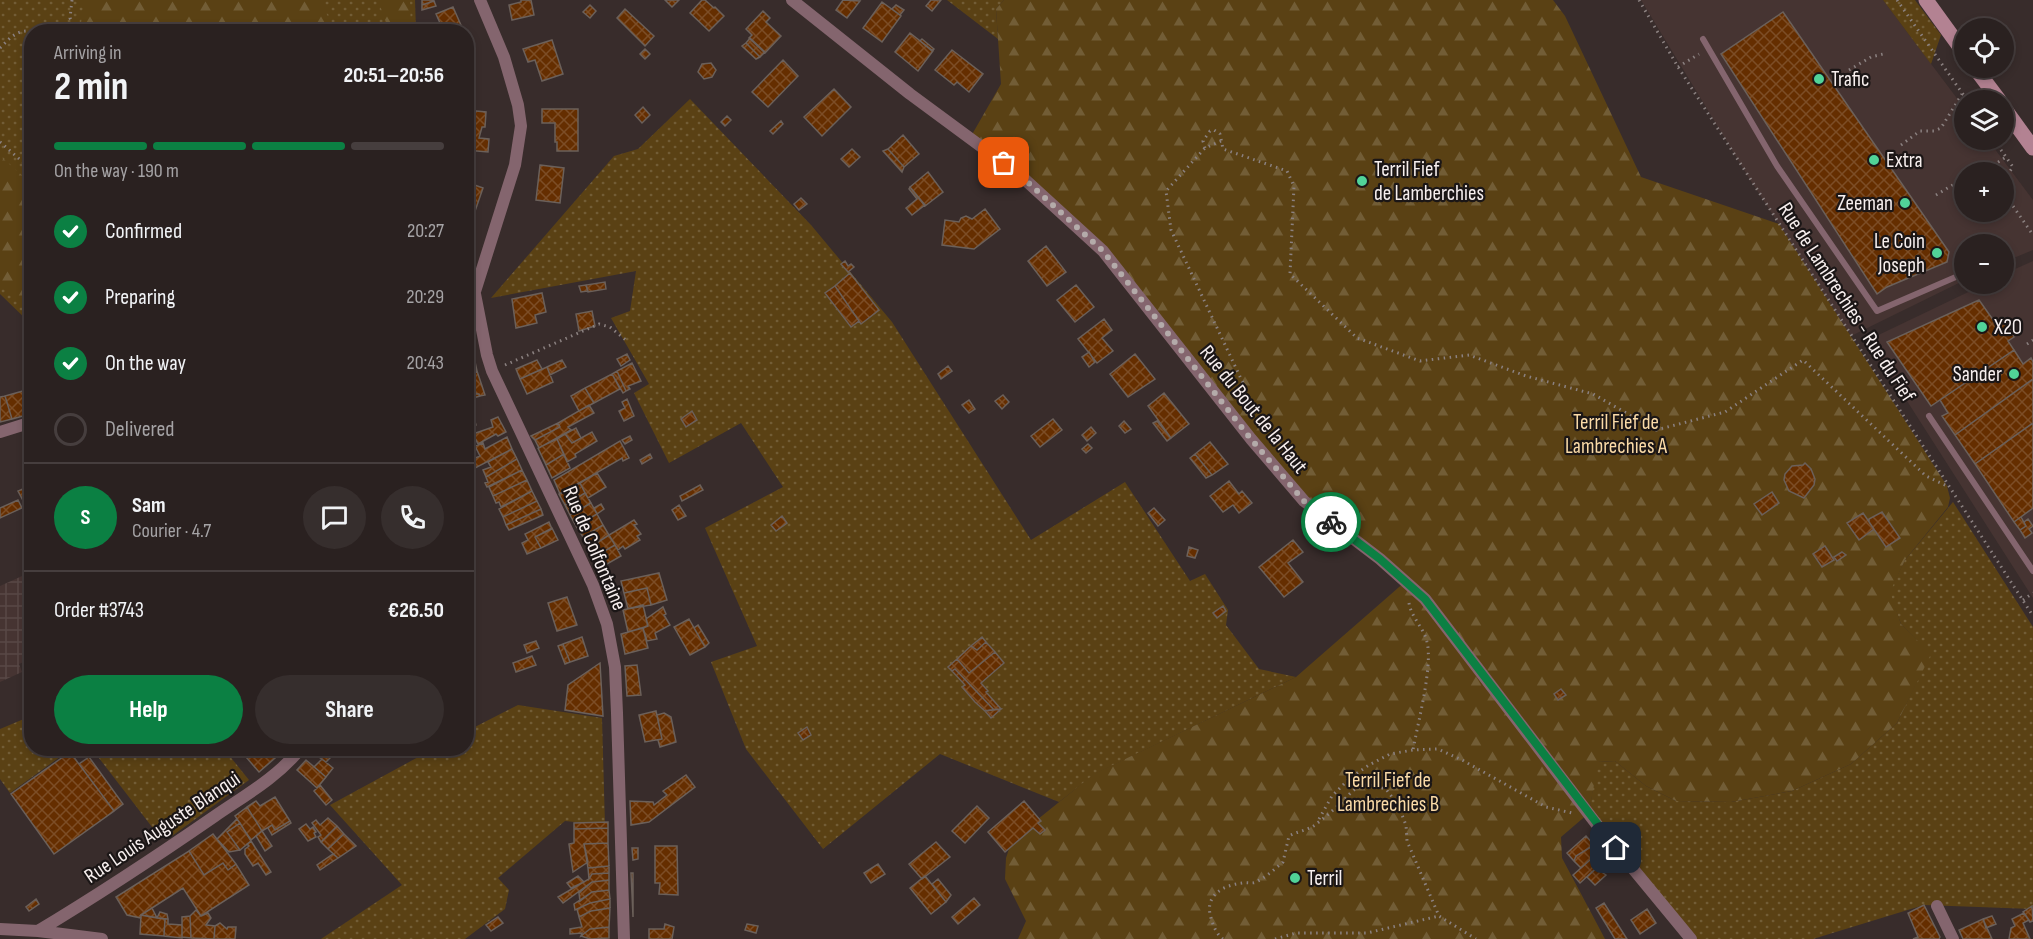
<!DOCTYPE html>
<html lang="en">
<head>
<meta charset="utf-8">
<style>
  body { margin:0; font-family:"Sofia Sans Condensed",sans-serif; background:#362e2d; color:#f1f3f6; height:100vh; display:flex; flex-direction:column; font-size:22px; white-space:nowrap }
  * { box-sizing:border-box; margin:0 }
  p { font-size:20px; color:#a5a3a5 }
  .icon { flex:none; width:33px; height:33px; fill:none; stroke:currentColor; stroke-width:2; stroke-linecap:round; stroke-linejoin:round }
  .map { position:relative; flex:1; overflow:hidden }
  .details { position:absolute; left:24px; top:24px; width:450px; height:732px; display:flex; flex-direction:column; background:#2a2120; border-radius:24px; box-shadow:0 3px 9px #0003,0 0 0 2px #463e3e }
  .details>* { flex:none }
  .tools { position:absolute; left:1954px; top:18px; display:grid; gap:12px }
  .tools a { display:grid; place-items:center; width:60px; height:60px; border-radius:50%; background:#2a2120; box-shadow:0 3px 9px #0003,0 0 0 2px #463e3e; font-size:30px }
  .pin { position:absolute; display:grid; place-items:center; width:51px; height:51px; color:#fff; margin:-26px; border-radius:12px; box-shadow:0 3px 9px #0006 }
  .courier { position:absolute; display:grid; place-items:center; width:60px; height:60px; margin:-30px; border:4px solid #0b8043; border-radius:50%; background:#fff; color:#222; box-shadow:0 2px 8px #0007 }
  .headline em { font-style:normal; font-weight:700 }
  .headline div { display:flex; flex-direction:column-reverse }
  .headline { display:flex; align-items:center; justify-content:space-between; height:102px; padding:0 30px }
  h1 { font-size:39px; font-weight:700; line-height:45px }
  .bar { display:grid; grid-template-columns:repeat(4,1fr); gap:9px 6px; align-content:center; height:72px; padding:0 30px }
  .bar i { height:8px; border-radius:4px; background:#463e3e }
  .bar .selected { background:#0b8043 }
  .bar p { grid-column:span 4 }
  .line { display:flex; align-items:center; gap:15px; padding:0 30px; border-top:2px solid #463e3e }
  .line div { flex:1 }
  .round { display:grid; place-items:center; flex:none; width:63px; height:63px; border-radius:32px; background:#362e2d }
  ol { padding:0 30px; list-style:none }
  li { display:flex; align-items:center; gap:18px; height:66px }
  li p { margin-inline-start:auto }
  li .icon { padding:6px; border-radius:50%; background:#0b8043; color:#fff; stroke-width:4 }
  li:last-child { color:#a5a3a5 }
  li i { width:33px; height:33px; border:3px solid #463e3e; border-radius:50% }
  .cta { display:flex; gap:12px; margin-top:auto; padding:12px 30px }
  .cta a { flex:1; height:69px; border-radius:36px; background:#0b8043; color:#fff; font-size:24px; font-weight:700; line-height:69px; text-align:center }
  .cta a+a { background:#362e2d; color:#f1f3f6 }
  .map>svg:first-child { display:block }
</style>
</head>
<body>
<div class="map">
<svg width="2033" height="939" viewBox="0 0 2033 939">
  <defs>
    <pattern id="industrial-grid" width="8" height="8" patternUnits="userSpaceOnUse" patternTransform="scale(1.5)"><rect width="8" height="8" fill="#463432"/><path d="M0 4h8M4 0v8" fill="none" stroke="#584846"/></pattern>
    <pattern id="grass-dots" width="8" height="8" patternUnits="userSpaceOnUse" patternTransform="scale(1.5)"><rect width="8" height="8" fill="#5a4114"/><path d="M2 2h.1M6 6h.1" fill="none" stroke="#725d36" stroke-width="1.8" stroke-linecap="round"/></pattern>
    <pattern id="forest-firs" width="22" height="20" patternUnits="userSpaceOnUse" patternTransform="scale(1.5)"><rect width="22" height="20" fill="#5a4114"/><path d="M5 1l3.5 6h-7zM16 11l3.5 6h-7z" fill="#725d36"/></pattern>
    <pattern id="building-cross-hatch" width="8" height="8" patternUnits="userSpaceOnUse" patternTransform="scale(1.5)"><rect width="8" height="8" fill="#652e00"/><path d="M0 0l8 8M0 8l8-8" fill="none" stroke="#7c4d26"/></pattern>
  </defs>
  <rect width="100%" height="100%" fill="#382c2b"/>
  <path fill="#463432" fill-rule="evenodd" d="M1641,0H1883L1965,109V140H1988L2033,200V250L2004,262V244H1965V280L1851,336L1749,178ZM1965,172H2004V212H1965Z
    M2033,261V598L1868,340L1985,284H2004V274Z"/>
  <path fill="url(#industrial-grid)" d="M31,572V659L19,664L22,672L0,682V586Z"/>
  <path fill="url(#grass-dots)" d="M0,0H415L416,31L32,32L31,324L0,294Z
    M947,0H1004L996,9L998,39Z
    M1883,0H1915L1941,35L1931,64Z
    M690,99L811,225L892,322L1031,540L1125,482L1190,581L1205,574L1228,610L1226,625L1259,669L1296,677L1095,774L1059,802L940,754L823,849L746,749L711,662L757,646L705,528L783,487L741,423L669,463L634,393L649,384L611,318L630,311L636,271L491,298L614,156L638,149Z
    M1953,502L2033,627V909L1924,905L1813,939H1690L1589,813L1597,762L1615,761L1646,786L1676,801L1731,802L1792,791L1851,764L1897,723L1930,654L1901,624L1889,592L1905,560Z
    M518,705L602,718L605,825L565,821L498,878L509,890L505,909L465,939H321L402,885L330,805L433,749L466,748L467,731Z
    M31,716L32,748L71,749L10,793L0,779V729Z
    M92,749H224L249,780L172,836L161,833L152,827Z"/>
  <path fill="url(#forest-firs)" d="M84,0H319L336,31H90L81,23Z
    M378,0H410L411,31H389Z
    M1004,0H1553L1565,16L1641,177L1779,224L1947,486L1950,498L1948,507L1905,560L1890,592L1901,624L1931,654L1897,723L1851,764L1792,791L1731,802L1676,801L1646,786L1615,761L1598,762L1589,813L1561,837L1562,858L1605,939H1018L1026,921L1005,879L1006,858L1012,840L1094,774L1296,677L1406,581L1304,501L1103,251L970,138L1001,84L996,9Z
    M0,156L31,183V313L0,279Z"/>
  <path fill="url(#building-cross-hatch)" stroke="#6b605a" stroke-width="1.5" d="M422,0H433L434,1L422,5Z
    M521,0H531L534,15L512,20L509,5L521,2Z
    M665,0H679L672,7Z
    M702,0H705L714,8L715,7L724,16L709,31L690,13Z
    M843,0L860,1L847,18L836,10Z
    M931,0H941L932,11L926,6Z
    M434,1L436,6L422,10V5Z
    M882,2L901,16L882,42L863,28Z
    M590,5L596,11L590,18L583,12Z
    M896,5L904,10L900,15L892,9Z
    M453,7L464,32H444L436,14Z
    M625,9L654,36L645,46L617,18Z
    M763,11L770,18L766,22L781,36L765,53L749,38L752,35L746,29Z
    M1783,12L1949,252L1947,262L1887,287L1877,294L1721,54Z
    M910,33L933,51L918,71L895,52Z
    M750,38L765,52L760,57L746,43Z
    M922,39L934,49L932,51L920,41Z
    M552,40L563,74L542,81L535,60L528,62L523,49Z
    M746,43L760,57L756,59L742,46Z
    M645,49L650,54L645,59L640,54Z
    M952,50L983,74L969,92L957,82L954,85L935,70Z
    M783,60L798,76L768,107L752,92Z
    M711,63L716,70L712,77L704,79L698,72L702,64Z
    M834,89L851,107L822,136L804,117Z
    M643,107L650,115L642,123L635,115Z
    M542,109H578V151H557V142H555V123H542Z
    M466,110L486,112L485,127H482L479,138L489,139L488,152L466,150Z
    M727,116L731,120L725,126L721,122Z
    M781,121L783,124L773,134L770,131Z
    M903,135L919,154L904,167L888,149Z
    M852,149L860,157L849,167L841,159Z
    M888,149L904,167L902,172L883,151Z
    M540,165L564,168L560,203L536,200Z
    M928,172L943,192L925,206L910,187Z
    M466,182L483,188L474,214L466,211Z
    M910,187L925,205L912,215L906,208L917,199L909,189Z
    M801,198L807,204L799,210L794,204Z
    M985,209L1000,229L974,249L942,245L945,220L959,222L961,218L966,216L972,219Z
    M466,228L472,230L467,242H466Z
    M1046,246L1066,272L1047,286L1028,261Z
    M845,261L848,266L851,264L854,267L848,272L841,264Z
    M850,273L879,310L861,324L835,286Z
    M605,282L606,289L588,292L586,285Z
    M586,285L588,291L581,292L579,286Z
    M1076,285L1094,307L1075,322L1057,300Z
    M835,286L859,321L851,327L825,293Z
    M542,293L546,312L535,315L537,323L516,328L512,299Z
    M1979,300L1996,324L2004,319L2014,337L2008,341L2014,350L1931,406L1887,342Z
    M592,311L595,326L579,331L576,314Z
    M1104,319L1112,330L1102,338L1113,351L1097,363L1078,339Z
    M472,348L477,371L466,375V350Z
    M2014,350L2023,364L2031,358L2033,362V379L1955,435L1942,416L1948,413L1940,400Z
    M1089,352L1095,362L1089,367L1082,357Z
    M627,354L630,360L621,366L617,359Z
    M1135,354L1155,379L1128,397L1110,374Z
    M537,360L542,369L520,379L516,369Z
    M562,360L566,367L550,375L547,367Z
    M632,363L641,381L628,386L630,389L626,391L617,371Z
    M948,366L952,371L941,379L938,374Z
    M547,367L553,382L527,394L520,379Z
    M477,371L485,395L480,396L479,394H476L473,388L466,391V375Z
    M617,371L626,391L623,393L612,374Z
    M612,374L620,389L594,403L585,388Z
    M2033,379V423L1975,464L1955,435Z
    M32,388V413L30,414L23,391Z
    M473,388L476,394H479L480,396L466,400V391Z
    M585,388L594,403L579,411L571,396Z
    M23,391L30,414L12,419L5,396Z
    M1164,393L1189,424L1171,438L1148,406Z
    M1003,395L1009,402L1002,409L995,401Z
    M5,396L12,419L0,422V397Z
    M627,399L634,416L624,421L619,411L625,408L622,402Z
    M969,400L975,409L969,413L962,405Z
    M589,405L594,413L568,427L571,430L539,448L535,440L560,427L558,423Z
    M692,411L697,420L686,427L681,419Z
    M473,415L476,425L466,428V417Z
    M498,417L506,432L498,436L496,434L478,444L473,434L493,427L491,420Z
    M1053,419L1062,430L1040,447L1031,436Z
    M1124,421L1131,429L1125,433L1119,426Z
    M1157,421L1171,438L1167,441L1153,423Z
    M558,423L560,427L535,440L531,436Z
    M2033,423V508L2014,522L1975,464Z
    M1091,427L1096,433L1087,441L1082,435Z
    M576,428L581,438L572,443L565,434Z
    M592,432L597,441L575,454L576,457L567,462L557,439L565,434L572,443Z
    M630,436L632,440L625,444L622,440Z
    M507,437L512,449L475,468L471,460L480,456L475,446L483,443L485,449Z
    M557,439L564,454L546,465L538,448Z
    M620,441L629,458L623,461L622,458L560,494L554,480Z
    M1210,442L1228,464L1212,475L1195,454Z
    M1088,444L1092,448L1086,453L1082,449Z
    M512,449L517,459L486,477L483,470L491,467L488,462Z
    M564,454L570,468L552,478L546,465Z
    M650,454L652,458L642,464L640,460Z
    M1195,454L1212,475L1206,478L1190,458Z
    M517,459L522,470L487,487L485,483L488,482L486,477Z
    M1805,463L1811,469L1815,479L1814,485L1804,498L1789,491L1784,480L1785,474L1792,466L1803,465Z
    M522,470L527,480L493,496L489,487Z
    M597,473L606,487L588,498L580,483Z
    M527,480L532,491L501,507L499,502L496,503L493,496Z
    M1229,481L1239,494L1242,491L1252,503L1239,513L1233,505L1223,512L1210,496Z
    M580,483L585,493L565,505L559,494Z
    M32,485V504L26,506L18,491Z
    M700,485L703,490L682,501L680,496Z
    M532,491L537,501L503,517L499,509Z
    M1772,492L1779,503L1762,515L1754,504Z
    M585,493L591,503L570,515L565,505Z
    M18,500L22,508L0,518V508Z
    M537,501L541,509L506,525L503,517Z
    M591,503L597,514L576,526L570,515Z
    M601,504L604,509L597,514L594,508Z
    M679,505L686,516L678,520L672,510Z
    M1154,508L1165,520L1158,526L1148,513Z
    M541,509L543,515L509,530L506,525Z
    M1882,512L1900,538L1886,547L1869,522V519Z
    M1863,513L1874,529L1859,540L1847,523Z
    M597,514L603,525L583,537L576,526Z
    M782,516L787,523L776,531L771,525Z
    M2021,517L2026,526L2020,530L2014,522Z
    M2028,519L2033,526L2029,529L2032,533L2025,538L2020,530L2026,526L2024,522Z
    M634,520L637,524L634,525L641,534L637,536L640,540L625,549L623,546L618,550L609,535Z
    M549,522L552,529L535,537L541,548L527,554L522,543L528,540L525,534Z
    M603,525L609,535L589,548L583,537Z
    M552,528L558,540L541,548L535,537Z
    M609,535L615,545L594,557L589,548Z
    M1293,540L1303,552L1288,563L1303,582L1284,597L1259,567Z
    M615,545L621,556L600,568L594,557Z
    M1825,546L1834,560L1822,567L1813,554Z
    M1189,547L1198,550L1195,558L1187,556Z
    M1842,552L1846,555L1837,561L1834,557Z
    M659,573L667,600L651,605L647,588L624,593L621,581Z
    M647,588L651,605L628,609L624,593Z
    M567,597L577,625L557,631L548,603Z
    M643,605L648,626L628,632L623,610Z
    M1223,606L1226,611L1217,618L1213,613Z
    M663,607L666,614L664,615L670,625L655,633L657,639L647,641L643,628L648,626L646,619Z
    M689,619L705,647L690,655L674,627Z
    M698,625L709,643L705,647L694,628Z
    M643,628L648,648L625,654L621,634Z
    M582,637L588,656L570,662L563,644Z
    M982,637L986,642L977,650L971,646Z
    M536,641L539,648L527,653L524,645Z
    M986,642L995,652L969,673L957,659L971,646L977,650Z
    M563,644L570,662L565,664L558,646Z
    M995,652L1004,663L981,683L988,691L986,692L1001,709L994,710L955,669L952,671L948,667L957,659L969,673Z
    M532,656L536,665L516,672L513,663Z
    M600,663L603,716L565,710L568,685Z
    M637,665L641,695L627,696L625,666Z
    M955,669L981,696L994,710L985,711L975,702L962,687L965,685L952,671Z
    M1561,689L1566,695L1558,700L1554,694Z
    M1001,709L991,718L985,711L990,710Z
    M656,711L662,739L645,742L639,715Z
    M664,713L671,717L676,742L660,747L658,740L662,739L657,715Z
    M807,727L811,735L803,740L798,733Z
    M242,748H279L282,752L259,772L240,750Z
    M315,748H325L332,756L326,762L312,752Z
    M70,752L114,811L54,854L11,794Z
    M89,757L123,804L114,811L79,764Z
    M322,759L333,768L326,777L314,767Z
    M306,760L326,777L317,788L297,770Z
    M686,775L695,787L649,822L631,825L630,801L653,802L654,805L667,795L663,791Z
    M320,785L332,800L326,805L314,791Z
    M275,797L290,821L275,830L272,825L262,831L247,807L256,801L260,806Z
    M1024,801L1041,821L1038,823L1045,830L1040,834L1033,828L1005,852L988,832Z
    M977,806L989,818L965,843L952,831Z
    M247,807L262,831L251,840L235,816Z
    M328,818L337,826L321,842L318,837L321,835L312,823L316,820L320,825Z
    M237,819L240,823L227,832L240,850L229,852L217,839Z
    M290,821L291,823L272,835L268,828L272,825L275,830Z
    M608,822V828L574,829V823Z
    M240,823L251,841L240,850L227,832Z
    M306,824L310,829L313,827L316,832L314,833L316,837L308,841L299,829Z
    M337,826L344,834L328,849L321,842Z
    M608,828V843L584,844L588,862L573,872L569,844L574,843V829Z
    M262,831L272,846L265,851L256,836Z
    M213,834L236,864L228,870L223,863L204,875L189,851Z
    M344,834L356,846L338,858L328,849Z
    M1586,836L1594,845L1576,856L1574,861L1567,853Z
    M251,841L271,872L266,875L258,863L253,866L245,854V849L249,846L247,844Z
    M936,842L950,857L922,879L909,864Z
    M608,843L609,866L588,868L584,844Z
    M1594,845L1599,852L1581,868L1574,861L1576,856Z
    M655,846H677L678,895L659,894L660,883H655Z
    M632,848H638V859L633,860Z
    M189,851L204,875L223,863L228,870L236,864L249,885L201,916L183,888L141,915V918L127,915L116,897Z
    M1599,852L1606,859L1580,883L1573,875Z
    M333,854L338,858L320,870L317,865Z
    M1605,860L1610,866L1603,873L1606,875L1595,885L1587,877Z
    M878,864L885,874L871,883L864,873Z
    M609,866V873L592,874L589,879L588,868Z
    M609,873V880L592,882L563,903L558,897L589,879L592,874Z
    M631,873H633V917L632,894Z
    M578,876L584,882L571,888L567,883Z
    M925,876L946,902L931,914L910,888Z
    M938,879L951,895L946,902L932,884Z
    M609,880V890L592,892L580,901L579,893L592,882Z
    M609,890L610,899L590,903L575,910L574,904L592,892Z
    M974,898L980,905L958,924L952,917Z
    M36,899L39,904L29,911L26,907Z
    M610,899V908L591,911L579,917L577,909L590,903Z
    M1604,903L1627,939H1615L1596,908Z
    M1924,905L1940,937L1939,939H1913L1918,937L1908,913Z
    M2032,906L2033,921L2030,922L2023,912Z
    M152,908L157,918L141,915Z
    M610,908L609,927L590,929L581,936L582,933L570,934V929L582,927L579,917L591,911Z
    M1647,909L1656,923L1640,934L1631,920Z
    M196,910L201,916L208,913L211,918L206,925L215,926L214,939L191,938L190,916Z
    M160,912L167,914L168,919L157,918Z
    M2024,913L2029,920L2023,923L2030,939H2009L2011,928L2015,926L2012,919Z
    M141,915L165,919L164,936L140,934Z
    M190,916L191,938L182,937V917Z
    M1992,916L1996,924L1986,928L1983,919Z
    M498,917L503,923L491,931L486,925Z
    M165,919H168V924L182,925V938L164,936Z
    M1983,919L1992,939H1963L1959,930Z
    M220,923L227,929L228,927H236L235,939H214L215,926Z
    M665,924L674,927L672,939H649V929H664Z
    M747,924L758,926L756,933L745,930Z
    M609,927V938L590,939L581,936L590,929Z"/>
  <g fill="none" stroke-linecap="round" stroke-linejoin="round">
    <path stroke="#8b8180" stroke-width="3" stroke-dasharray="1.5 4.5" stroke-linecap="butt" d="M72,0L70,18L77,32
      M1639,0L1678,67L2033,616
      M1897,0L1967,100
      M0,48C11,37 18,28 35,32
      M1678,67L1699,54
      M1849,70L1871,57L1887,53
      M1994,140L2013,167L2004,179V193L2033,235
      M1221,141L1205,148L1166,191L1171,230L1243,383L1244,409
      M0,142L32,170
      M1901,145L1920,131H1934L1941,128L1962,94
      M1205,148L1203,141L1210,131L1214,130L1220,134L1223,149L1287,171L1294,186L1290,274L1357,338L1420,361L1469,355L1526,376L1593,394L1656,430L1725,412L1803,360L1926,476L1947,486
      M1983,172L2006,157
      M1936,195L1956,183L1965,181
      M2027,344L2033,340
      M505,365L599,324L610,327L627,341
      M2023,600L2033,593
      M1409,603C1411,617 1424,628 1427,642C1433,666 1418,722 1413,750
      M30,638H32
      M1319,819L1332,796L1350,778L1369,765L1390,754L1413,750L1438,749L1462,760L1546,807L1572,813
      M1223,939C1216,934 1212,923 1210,914C1206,894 1225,885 1242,883C1247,882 1252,884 1256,882C1266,877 1275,869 1283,862L1289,836C1298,831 1306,831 1315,825C1324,818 1336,808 1344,800C1360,782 1363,783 1386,789L1398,805L1406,825L1407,841L1439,916L1476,939
      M1275,939L1296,933H1367L1439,916"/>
    <path stroke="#84656e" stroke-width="6" d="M1703,39L1777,166L1877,311L1965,273
      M1929,416L2033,571"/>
    <path stroke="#84656e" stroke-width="12" d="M792,0L910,94L1021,176L1103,251L1251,439L1304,501L1380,559L1425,599L1601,830L1691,939
      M475,294L487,355L492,371L593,585L607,624L615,667L617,713L624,939
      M466,320L515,165L521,126L518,105L504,57L480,0
      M0,432L32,422
      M1937,906L1953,939
      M0,929L38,931L102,939
      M38,931C98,895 157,856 215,816C244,796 278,777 301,748"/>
    <path stroke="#b38292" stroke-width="15" d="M1926,0L1965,54
      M1975,68L1999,100
      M2004,108L2033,148"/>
  </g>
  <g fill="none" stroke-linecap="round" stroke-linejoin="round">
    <path stroke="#b4abaa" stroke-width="6" stroke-dasharray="0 10.8" d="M1004,163L1021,176L1103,251L1251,439L1304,501L1331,522"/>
    <path stroke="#0b8043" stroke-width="8" d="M1331,522L1380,559L1425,599L1616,848"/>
  </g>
  <g fill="#51d398" stroke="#1b1616" stroke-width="2">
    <circle cx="1819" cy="79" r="6"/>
    <circle cx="1874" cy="160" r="6"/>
    <circle cx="1362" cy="181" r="6"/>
    <circle cx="1905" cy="203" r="6"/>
    <circle cx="1937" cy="253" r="6"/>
    <circle cx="1982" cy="327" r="6"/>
    <circle cx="2014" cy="374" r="6"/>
    <circle cx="1295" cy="878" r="6"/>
  </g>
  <g text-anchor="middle" stroke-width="4.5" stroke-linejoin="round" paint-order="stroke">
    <g font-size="21" fill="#f7efee" stroke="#1b1616" text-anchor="start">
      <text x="1831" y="86">Trafic</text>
      <text x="1886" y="167">Extra</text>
      <text x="1374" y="176">Terril Fief<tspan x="1374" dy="24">de Lamberchies</tspan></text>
      <text x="1893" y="210" text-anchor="end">Zeeman</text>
      <text x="1925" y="248" text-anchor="end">Le Coin<tspan x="1925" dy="24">Joseph</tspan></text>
      <text x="1994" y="334">X2O</text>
      <text x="2002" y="381" text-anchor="end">Sander</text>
      <text x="1307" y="885">Terril</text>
    </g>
    <g font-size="21" fill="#f7efee" stroke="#1b1616">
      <text transform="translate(1847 302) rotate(57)" y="7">Rue de Lambrechies - Rue du Fief</text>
      <text transform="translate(1254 409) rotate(51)" y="7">Rue du Bout de la Haut</text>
      <text transform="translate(595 548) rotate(67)" y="7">Rue de Colfontaine</text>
      <text transform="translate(162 827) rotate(-34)" y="7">Rue Louis Auguste Blanqui</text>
    </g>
    <g font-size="21" fill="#fadaa7" stroke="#1b1616">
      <text x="1616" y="429">Terril Fief de<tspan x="1616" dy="24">Lambrechies A</tspan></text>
      <text x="1388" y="787">Terril Fief de<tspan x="1388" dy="24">Lambrechies B</tspan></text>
    </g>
  </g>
</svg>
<div class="tools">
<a><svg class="icon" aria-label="locate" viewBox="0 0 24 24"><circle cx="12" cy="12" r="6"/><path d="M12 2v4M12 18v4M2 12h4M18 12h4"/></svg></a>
<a><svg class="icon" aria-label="layers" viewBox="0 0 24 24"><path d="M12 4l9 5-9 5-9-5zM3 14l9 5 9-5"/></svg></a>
<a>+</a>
<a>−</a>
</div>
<div class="pin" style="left:1004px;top:163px;background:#ea580c"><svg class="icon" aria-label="bag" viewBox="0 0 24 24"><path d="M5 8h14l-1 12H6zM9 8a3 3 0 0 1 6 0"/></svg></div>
<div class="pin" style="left:1616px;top:848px;background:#1f2937"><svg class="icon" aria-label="home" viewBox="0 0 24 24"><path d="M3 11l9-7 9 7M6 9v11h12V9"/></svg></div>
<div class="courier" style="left:1331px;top:522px"><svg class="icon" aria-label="bike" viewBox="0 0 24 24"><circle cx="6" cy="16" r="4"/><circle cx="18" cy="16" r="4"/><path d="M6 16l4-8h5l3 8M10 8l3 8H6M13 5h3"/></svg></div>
<section class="details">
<div class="headline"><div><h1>2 min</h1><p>Arriving in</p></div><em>20:51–20:56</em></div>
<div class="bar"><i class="selected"></i><i class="selected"></i><i class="selected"></i><i></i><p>On the way · 190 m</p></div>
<ol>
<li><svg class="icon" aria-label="check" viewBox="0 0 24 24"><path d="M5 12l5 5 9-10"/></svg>Confirmed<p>20:27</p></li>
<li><svg class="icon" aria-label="check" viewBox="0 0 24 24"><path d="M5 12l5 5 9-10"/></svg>Preparing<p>20:29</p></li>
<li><svg class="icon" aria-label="check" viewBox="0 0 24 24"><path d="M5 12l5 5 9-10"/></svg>On the way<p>20:43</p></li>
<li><i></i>Delivered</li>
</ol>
<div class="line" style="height:108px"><b class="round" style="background:#0b8043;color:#fff">S</b><div><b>Sam</b><p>Courier · 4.7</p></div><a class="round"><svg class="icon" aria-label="chat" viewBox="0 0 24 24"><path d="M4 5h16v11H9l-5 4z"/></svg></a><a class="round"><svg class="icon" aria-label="phone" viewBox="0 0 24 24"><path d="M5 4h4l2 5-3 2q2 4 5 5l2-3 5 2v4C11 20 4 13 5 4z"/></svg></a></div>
<div class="line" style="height:78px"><div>Order #3743</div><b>€26.50</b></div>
<div class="cta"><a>Help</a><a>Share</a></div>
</section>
</div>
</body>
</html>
